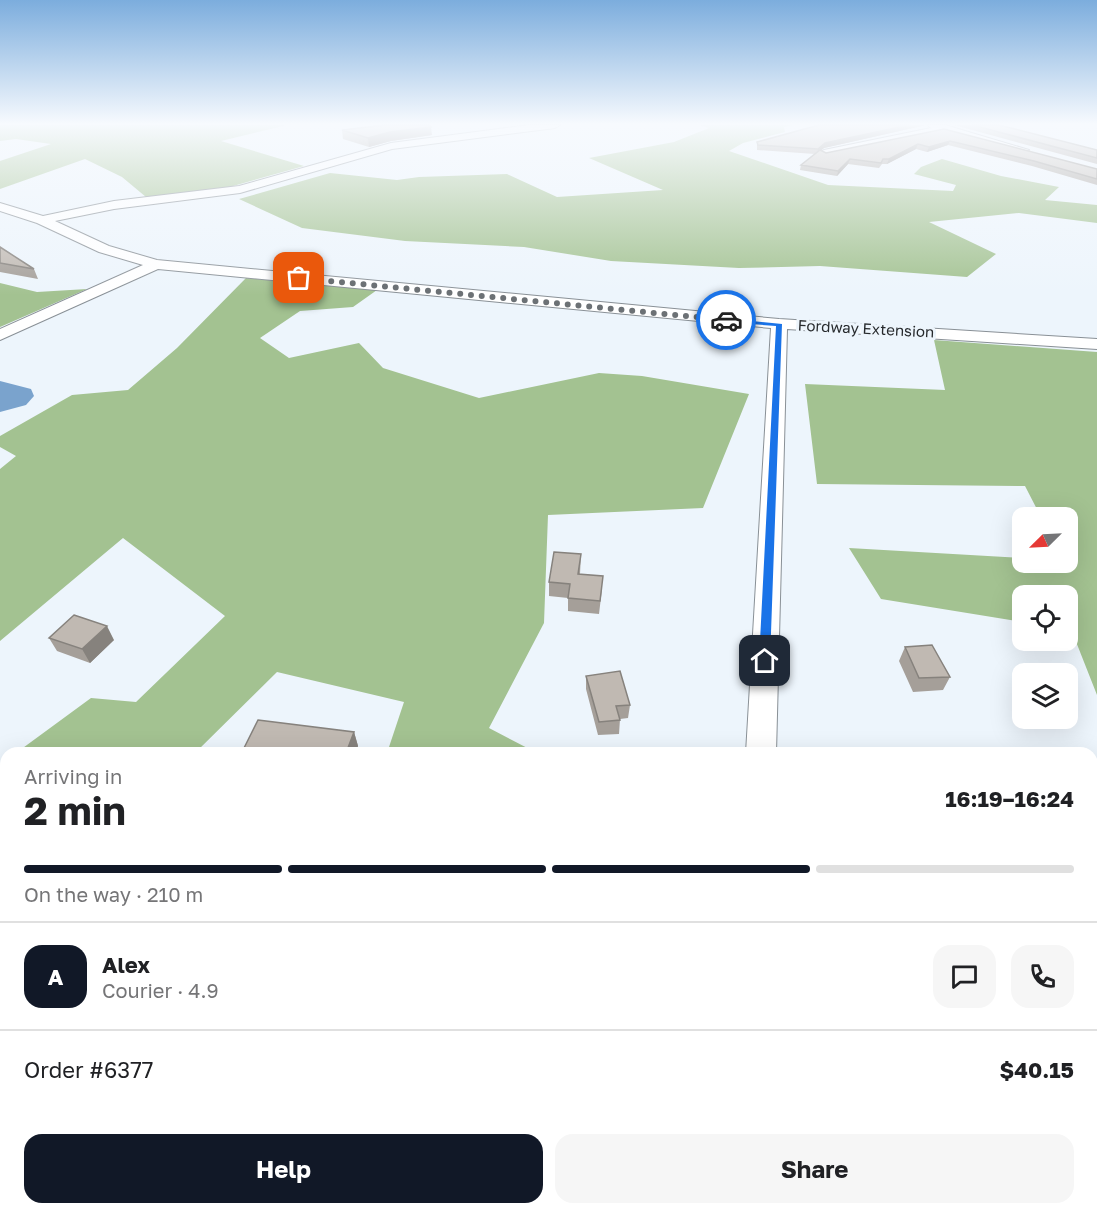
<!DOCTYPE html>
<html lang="en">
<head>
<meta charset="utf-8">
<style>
  body { margin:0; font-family:"Golos Text",sans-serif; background:#f6f6f6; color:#202124; height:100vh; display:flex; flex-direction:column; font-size:22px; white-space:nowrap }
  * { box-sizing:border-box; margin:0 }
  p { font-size:20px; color:#757577 }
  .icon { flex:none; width:33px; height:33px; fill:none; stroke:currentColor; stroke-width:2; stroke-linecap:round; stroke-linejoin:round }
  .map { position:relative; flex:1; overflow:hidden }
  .panel { position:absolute; left:0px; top:747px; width:1098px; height:468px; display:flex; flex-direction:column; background:#fff; border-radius:18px 18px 0 0; box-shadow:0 6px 24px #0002 }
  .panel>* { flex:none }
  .needle { width:39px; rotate:246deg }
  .tools { position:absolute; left:1012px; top:507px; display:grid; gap:12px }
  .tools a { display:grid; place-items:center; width:66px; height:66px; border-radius:12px; background:#fff; box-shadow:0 6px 24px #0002; font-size:30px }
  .pin { position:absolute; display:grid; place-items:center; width:51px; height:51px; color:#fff; margin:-26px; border-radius:12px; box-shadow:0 3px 9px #0006 }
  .courier { position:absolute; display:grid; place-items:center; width:60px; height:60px; margin:-30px; border:4px solid #1a73e8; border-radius:50%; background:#fff; color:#222; box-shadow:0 2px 8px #0007 }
  .summary em { font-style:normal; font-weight:700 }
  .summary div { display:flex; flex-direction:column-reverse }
  .summary { display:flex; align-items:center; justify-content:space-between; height:102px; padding:0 24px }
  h1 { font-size:39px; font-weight:700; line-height:45px }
  .bar { display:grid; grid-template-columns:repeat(4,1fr); gap:9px 6px; align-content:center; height:72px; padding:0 24px }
  .bar i { height:8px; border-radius:4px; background:#e0e0e0 }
  .bar .selected { background:#111827 }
  .bar p { grid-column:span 4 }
  .line { display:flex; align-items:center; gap:15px; padding:0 24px; border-top:2px solid #e0e0e0 }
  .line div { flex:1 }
  .round { display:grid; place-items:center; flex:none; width:63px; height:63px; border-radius:18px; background:#f6f6f6 }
  .primary-button { display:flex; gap:12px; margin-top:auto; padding:12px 24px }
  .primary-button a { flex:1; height:69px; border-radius:18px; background:#111827; color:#fff; font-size:24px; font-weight:700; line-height:69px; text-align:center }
  .primary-button a+a { background:#f6f6f6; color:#202124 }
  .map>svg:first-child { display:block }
</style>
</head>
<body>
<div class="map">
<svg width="1097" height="1215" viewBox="0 0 1097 1215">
  <rect width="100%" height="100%" fill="#edf5fc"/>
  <path fill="#a3c291" d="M0,125H287L221,141L304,166L219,190L146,197L122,177L85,159L0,189V161L51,144L16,139L0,141Z
    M699,125H793L784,127L785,132L743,143L729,151L828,185L953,191L956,185L914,174L921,167L942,159L1001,176L1059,187L1045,200L1097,205V223L1019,213L929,222L996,254L967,277L820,266L739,268L611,261L524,247L405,241L302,228L239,199L330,173L397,180L419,177L507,174L557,197L663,190L589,158L674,142L709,128Z
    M246,278L377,290L353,307L300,311L260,338L289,358L359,343L383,368L479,398L599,373L642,376L749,394L703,508L548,515L544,623L489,728L537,753H387L404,702L277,672L195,753H16L91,698L136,702L225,616L123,538L0,641V469L16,456L0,447V436L72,395L128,390L177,348Z
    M0,283L37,292L87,289L0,327Z
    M934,340L1097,352V695L1071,629H1068V596H1023V622L881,599L849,548L1023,558V562H1068V518L1041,517L1025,486L817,484L805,384L945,390Z
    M6,760V883L0,885V765Z
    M1092,864L1097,865V1120L1092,1109Z
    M6,917V1209H627L642,1215H0V918Z"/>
  <path fill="#7aa3cd" d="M0,381L31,389L34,396L26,405L0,412Z"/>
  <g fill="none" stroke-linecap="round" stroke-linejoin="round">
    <defs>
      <path id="minor" d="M530,125H560L555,128L392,149L240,193L114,209L55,221L109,246L157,260L779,319L1097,339V349L787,329L776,753H746L771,328L158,269L0,340V329L143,265L99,252L37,223L0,211V203L43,216L114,201L239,186L391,143Z
        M928,125H945L1029,150L1024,153L943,131L824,156L819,153L824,150L931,128Z
        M724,1209H768L769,1215H723Z"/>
    </defs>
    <use href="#minor" stroke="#899096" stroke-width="2"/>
    <use href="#minor" fill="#fff" fill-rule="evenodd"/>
  </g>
  <path fill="#a59f99" d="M819,125H926L824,148L820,151L826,153L944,129L1097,169V185L1032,166L948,145L927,152L916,149L887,164H882L879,168L848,164L837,176L800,170L801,165L815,154L757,150V142Z
    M954,125H999L1097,150V164Z
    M342,130L432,135L391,141L369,147L343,139Z
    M0,247L34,269L38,279L0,272Z
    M581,554L580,574L602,589L599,614L568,611V598L549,596V582Z
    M49,638L114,640L90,663L57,651Z
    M905,647L950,677L943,690L913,692L899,661Z
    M586,676L630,705L628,718L620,719L619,734L598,735L586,689Z
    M354,732L358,746L355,753H246L244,748Z"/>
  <path fill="#86827d" d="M909,125H926L824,148L817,154L818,149L825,143Z
    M431,127L432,135L391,141L369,147L368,138L390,132Z
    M950,141L948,145L927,152L929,147Z
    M918,144L916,149L887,164L889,159Z
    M850,159L848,164L837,176L838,171Z
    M107,626L114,640L90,663L82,649Z
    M354,732L358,746L355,753H346Z"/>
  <path fill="#c0b9b2" stroke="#86827d" stroke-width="1.5" d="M385,125H429L431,127L390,132L368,138L342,130Z
    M819,125H909L825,143L818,149L758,145L757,142Z
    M972,125H999L1097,150V158Z
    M944,129L1097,169V179L1034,161L950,141L929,147L918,144L889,159H883L881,163L850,159L838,171L801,165L820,150L826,153Z
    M0,247L34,269L0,263Z
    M554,552L581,554L578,574L603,576L600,601L568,598L570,584L549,582Z
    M74,615L107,626L82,649L49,638Z
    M932,645L950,677L919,678L905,647Z
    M620,671L630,705L616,706L620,720L599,722L586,676Z
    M258,720L354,732L346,753H289L244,748Z"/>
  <linearGradient id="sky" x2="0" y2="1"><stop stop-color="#7caddd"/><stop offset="0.42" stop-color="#f7fafe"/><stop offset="1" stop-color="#f7fafe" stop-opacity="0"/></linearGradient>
  <rect width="1097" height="295" fill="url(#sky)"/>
  <path fill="#1a73e8" d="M724,318L782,324L770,661L765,665L759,661L776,326L726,322Z"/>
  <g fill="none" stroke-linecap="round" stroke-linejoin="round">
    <path stroke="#6c7175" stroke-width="6" stroke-dasharray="0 10.8" d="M299,278L726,320"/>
  </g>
  <g text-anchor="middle" stroke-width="6" stroke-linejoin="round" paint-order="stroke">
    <g font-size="15" fill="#272a2d" stroke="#edf5fc">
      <text transform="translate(866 329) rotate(3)" y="5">Fordway Extension</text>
    </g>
  </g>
</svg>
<div class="tools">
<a><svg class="needle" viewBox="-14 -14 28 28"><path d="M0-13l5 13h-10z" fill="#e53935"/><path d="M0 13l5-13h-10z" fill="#757577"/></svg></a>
<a><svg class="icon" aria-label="locate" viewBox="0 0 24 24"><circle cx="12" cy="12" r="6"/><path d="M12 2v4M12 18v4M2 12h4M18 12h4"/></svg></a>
<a><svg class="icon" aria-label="layers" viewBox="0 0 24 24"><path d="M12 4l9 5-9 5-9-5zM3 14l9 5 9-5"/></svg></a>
</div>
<div class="pin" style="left:299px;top:278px;background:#ea580c"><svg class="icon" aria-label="bag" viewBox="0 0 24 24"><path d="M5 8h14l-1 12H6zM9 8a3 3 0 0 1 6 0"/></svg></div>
<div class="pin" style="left:765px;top:661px;background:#1f2937"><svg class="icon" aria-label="home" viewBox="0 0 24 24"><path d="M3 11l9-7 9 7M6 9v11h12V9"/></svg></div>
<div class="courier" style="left:726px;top:320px"><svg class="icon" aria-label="car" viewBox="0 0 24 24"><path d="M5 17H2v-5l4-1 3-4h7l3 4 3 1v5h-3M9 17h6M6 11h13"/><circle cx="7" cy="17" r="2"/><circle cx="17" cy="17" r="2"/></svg></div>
<section class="panel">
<div class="summary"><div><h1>2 min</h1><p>Arriving in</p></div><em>16:19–16:24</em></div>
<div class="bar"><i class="selected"></i><i class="selected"></i><i class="selected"></i><i></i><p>On the way · 210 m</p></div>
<div class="line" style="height:108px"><b class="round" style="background:#111827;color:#fff">A</b><div><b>Alex</b><p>Courier · 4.9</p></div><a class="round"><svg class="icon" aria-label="chat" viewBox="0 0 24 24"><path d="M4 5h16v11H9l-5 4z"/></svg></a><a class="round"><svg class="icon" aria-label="phone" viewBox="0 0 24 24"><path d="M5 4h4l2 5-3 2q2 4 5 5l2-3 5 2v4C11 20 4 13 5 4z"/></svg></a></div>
<div class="line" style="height:78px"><div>Order #6377</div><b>$40.15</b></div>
<div class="primary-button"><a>Help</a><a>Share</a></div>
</section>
</div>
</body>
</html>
